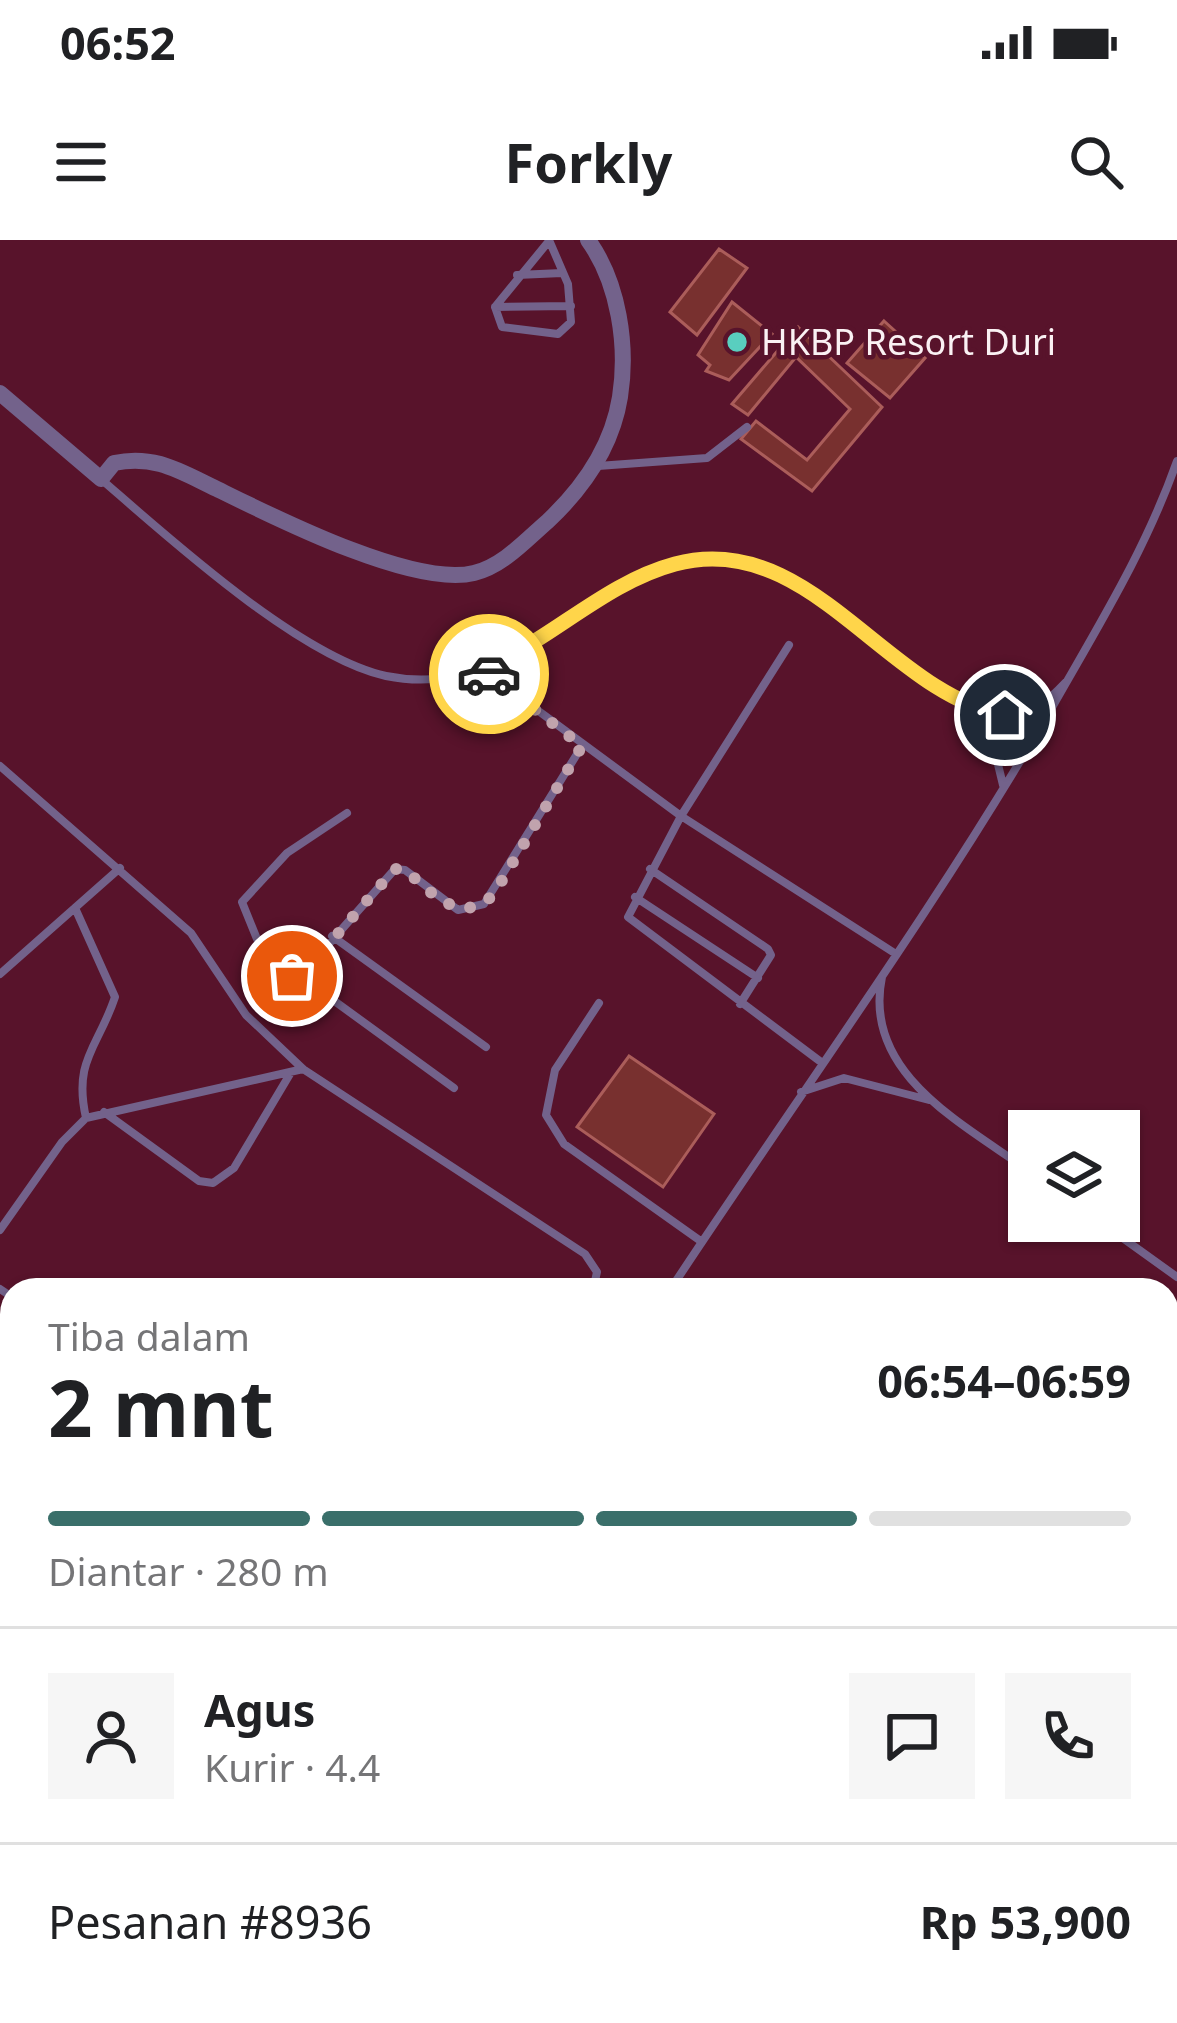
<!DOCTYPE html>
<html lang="id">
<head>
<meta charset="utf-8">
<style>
  body { margin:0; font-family:"Noto Sans",sans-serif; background:#f6f6f6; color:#202124; height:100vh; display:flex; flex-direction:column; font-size:45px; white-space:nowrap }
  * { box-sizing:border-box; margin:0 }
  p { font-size:39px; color:#757577 }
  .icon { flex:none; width:66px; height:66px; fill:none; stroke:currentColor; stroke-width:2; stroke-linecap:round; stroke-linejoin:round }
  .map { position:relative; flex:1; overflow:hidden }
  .panel { position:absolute; left:0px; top:1038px; width:1179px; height:747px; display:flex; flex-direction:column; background:#fff; border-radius:36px 36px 0 0; box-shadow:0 3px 9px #0004 }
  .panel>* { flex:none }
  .controls { position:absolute; left:1008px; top:870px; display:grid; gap:24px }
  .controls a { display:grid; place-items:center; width:132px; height:132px; border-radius:0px; background:#fff; box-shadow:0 3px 9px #0004; font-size:60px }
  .pin { position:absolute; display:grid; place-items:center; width:102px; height:102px; color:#fff; margin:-51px; border:6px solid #fff; border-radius:50%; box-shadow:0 3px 12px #0007 }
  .courier { position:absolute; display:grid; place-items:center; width:120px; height:120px; margin:-60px; border:9px solid #ffd54a; border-radius:50%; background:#fff; color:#222; box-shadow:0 3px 15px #0007 }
  .summary em { font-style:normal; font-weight:700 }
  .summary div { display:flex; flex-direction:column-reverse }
  .summary { display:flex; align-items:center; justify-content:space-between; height:204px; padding:0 48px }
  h1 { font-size:78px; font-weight:700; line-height:90px }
  .bar { display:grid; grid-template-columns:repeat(4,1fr); gap:18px 12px; align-content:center; height:144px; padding:0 48px }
  .bar i { height:15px; border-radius:9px; background:#e0e0e0 }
  .bar .active { background:#3a6f6a }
  .bar p { grid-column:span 4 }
  .line { display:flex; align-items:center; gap:30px; padding:0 48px; border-top:3px solid #e0e0e0 }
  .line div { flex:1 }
  .round { display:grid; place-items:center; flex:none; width:126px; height:126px; border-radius:0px; background:#f6f6f6 }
  .status { display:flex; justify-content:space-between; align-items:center; height:84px; padding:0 60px; background:#fff; direction:ltr }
  .status svg { height:33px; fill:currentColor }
  header { display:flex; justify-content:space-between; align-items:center; height:156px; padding:0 48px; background:#fff; font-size:54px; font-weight:700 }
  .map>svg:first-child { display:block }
</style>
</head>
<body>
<div class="status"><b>06:52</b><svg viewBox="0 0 49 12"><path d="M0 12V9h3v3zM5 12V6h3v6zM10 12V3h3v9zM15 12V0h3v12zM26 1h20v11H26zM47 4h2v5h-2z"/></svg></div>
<header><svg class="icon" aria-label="menu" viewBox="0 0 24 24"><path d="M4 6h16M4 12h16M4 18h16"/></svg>Forkly<svg class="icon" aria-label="search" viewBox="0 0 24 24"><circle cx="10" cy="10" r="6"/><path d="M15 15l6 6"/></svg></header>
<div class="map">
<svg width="1177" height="1783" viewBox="0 0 1177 1783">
  <rect width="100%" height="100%" fill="#58132b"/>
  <path fill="#78302f" stroke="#ab5d5a" stroke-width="3" d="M719,9L747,28L697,95L670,72Z
    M732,62L772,94L729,140L706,131L710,125L698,115Z
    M884,81L925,118L890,158L847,123Z
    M798,87L882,167L812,251L741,199L756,181L807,220L850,169L796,117L748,175L732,164Z
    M629,816L714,874L663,947L577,887Z"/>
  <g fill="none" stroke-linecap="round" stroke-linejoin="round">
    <path stroke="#73628b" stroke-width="8" d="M549,0L568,44L571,82L558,94L502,87L495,67L549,1
      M517,35L562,33
      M495,67L571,66
      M598,226L707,218L747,187
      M102,240C170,299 300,417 386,436C415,442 447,440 476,431C515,419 552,391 587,369C629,343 678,311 730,320C827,335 931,474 1005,475C1033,475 1049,460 1066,442
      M789,405L681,576L628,677L821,822
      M483,430L681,576L896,714
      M962,465L994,508L1003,545
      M0,526L191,693L246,775L303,829L585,1014L597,1032L593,1050
      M347,573L287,613L242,662L257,699L292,736L304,732L395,629L405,630L458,670L484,664L582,506
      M650,629L768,709L771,715L740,764
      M635,657L758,738
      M75,668L115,757C98,808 73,820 86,878
      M332,696L486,807
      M0,734L120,628
      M300,736L454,848
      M882,737C862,833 962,883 1029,931
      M599,763L555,830L546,875L564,904L702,1002
      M801,852L844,838L929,860
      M104,872L199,941L213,943L234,928L290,834
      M1099,981L1177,1037
      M0,990L62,902L86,878L303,829
      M0,1049L12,1057
      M670,1050C799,855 937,666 1054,464C1100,383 1146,309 1177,221
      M0,1488L12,1496
      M0,1697L12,1681
      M942,1773L948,1783
      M45,1783V1773
      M113,1783L117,1773
      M236,1783L238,1773"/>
    <path stroke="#73628b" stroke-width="16" d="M0,153L101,239L114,223C155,214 181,232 217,249C274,277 414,348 474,333C503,326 526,300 548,281C584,247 612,207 620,157C628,106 619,43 588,0
      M1167,1591L1177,1610
      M1167,1739L1177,1756
      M1041,1783L1044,1773"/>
    <path stroke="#c09dee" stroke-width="27" d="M1167,1518L1177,1514
      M1167,1543L1177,1539
      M690,1783L706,1773"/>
  </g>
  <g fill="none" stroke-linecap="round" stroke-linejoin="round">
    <path stroke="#c1a3ad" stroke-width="12" stroke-dasharray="0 21.6" d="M292,736L304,732L395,629L405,630C434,654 460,687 494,654L582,506L489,434"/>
    <path stroke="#ffd54a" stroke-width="15" d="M489,434L482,429C549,402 604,343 675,324C810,288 886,454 1005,475"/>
  </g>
  <circle fill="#59cebf" stroke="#58132b" stroke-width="4.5" cx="737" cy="102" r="12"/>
  <g text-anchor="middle" stroke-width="9" stroke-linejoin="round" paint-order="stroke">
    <g font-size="36" fill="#faf1f3" stroke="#58132b" text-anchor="start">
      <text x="761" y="115">HKBP Resort Duri</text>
    </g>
  </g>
</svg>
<div class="controls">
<a><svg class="icon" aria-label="layers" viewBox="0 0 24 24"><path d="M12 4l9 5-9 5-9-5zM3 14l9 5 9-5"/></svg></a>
</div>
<div class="pin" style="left:292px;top:736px;background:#ea580c"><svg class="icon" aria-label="bag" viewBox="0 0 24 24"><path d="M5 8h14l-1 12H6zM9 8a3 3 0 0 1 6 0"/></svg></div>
<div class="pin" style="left:1005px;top:475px;background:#1f2937"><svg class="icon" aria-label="home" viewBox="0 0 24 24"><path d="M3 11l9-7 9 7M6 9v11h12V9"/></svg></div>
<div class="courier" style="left:489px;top:434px"><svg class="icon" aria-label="car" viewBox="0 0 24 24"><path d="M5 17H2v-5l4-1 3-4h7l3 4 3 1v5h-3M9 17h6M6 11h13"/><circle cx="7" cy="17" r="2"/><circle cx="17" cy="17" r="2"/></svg></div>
<section class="panel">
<div class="summary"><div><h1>2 mnt</h1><p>Tiba dalam</p></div><em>06:54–06:59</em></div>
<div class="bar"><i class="active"></i><i class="active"></i><i class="active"></i><i></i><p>Diantar · 280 m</p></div>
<div class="line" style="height:216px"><a class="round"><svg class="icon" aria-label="person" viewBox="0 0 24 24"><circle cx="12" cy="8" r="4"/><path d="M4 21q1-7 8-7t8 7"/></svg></a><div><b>Agus</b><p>Kurir · 4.4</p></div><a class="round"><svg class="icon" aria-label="chat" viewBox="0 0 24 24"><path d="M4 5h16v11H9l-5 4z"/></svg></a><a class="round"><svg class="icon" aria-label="phone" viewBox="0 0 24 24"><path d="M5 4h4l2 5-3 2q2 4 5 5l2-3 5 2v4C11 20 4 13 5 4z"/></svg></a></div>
<div class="line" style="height:156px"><div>Pesanan #8936</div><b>Rp 53,900</b></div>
</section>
</div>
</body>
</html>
